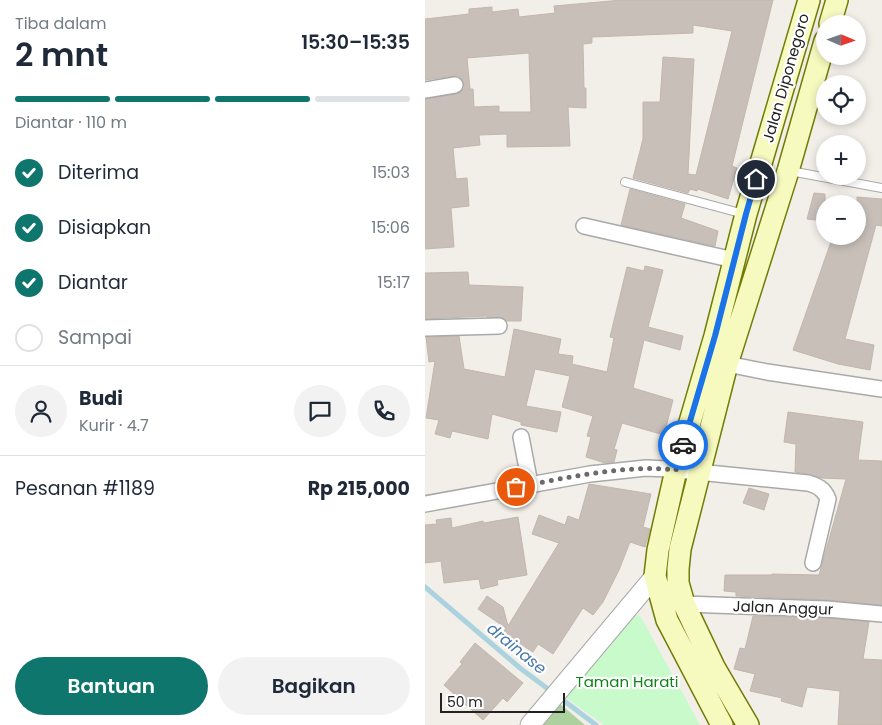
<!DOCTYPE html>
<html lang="id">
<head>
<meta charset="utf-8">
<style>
  body { margin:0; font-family:Poppins,sans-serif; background:#f2f2f3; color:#1f2937; height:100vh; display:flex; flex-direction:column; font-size:19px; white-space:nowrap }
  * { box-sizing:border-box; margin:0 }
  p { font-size:16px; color:#747a83 }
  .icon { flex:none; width:28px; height:28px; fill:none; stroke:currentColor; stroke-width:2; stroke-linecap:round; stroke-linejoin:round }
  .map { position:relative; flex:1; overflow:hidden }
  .drawer { display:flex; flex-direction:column; background:#fff; width:425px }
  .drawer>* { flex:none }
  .needle { width:32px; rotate:92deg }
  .tools { position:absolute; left:391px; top:15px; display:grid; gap:10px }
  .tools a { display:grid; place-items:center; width:50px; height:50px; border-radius:50%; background:#fff; box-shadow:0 2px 8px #0003; font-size:25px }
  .scale { position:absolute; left:15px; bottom:12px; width:125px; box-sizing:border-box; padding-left:5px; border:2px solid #222; border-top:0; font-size:14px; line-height:18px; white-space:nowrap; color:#222; -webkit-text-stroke:4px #fff; paint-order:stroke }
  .pin { position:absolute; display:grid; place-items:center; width:42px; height:42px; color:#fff; margin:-21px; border:2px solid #fff; border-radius:50%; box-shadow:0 1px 5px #0007 }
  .courier { position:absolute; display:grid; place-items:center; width:50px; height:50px; margin:-25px; border:4px solid #1a73e8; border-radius:50%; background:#fff; color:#222; box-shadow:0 1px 6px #0007 }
  .overview em { font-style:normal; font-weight:600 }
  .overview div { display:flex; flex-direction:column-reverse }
  .overview { display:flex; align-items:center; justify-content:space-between; height:85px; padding:0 15px }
  h1 { font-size:32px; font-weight:600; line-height:38px }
  .bar { display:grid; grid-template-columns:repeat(4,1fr); gap:8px 5px; align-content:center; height:60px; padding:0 15px }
  .bar i { height:6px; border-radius:4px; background:#e0e1e3 }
  .bar .active { background:#0f766e }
  .bar p { grid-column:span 4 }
  .line { display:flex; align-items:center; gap:12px; padding:0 15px; border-top:1px solid #e0e1e3 }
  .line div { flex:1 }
  .round { display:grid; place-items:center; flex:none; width:52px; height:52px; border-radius:26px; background:#f2f2f3 }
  ol { padding:0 15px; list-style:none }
  li { display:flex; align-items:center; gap:15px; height:55px }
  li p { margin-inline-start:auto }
  li .icon { padding:5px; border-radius:50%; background:#0f766e; color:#fff; stroke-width:4 }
  li:last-child { color:#747a83 }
  li i { width:28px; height:28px; border:2px solid #e0e1e3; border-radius:50% }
  .action { display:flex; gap:10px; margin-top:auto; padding:10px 15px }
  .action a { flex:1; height:58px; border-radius:30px; background:#0f766e; color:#fff; font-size:20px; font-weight:600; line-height:58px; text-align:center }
  .action a+a { background:#f2f2f3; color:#1f2937 }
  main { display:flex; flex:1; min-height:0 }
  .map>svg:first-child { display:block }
</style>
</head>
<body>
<main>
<section class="drawer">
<div class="overview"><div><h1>2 mnt</h1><p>Tiba dalam</p></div><em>15:30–15:35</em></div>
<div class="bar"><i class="active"></i><i class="active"></i><i class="active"></i><i></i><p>Diantar · 110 m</p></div>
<ol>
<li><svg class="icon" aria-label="check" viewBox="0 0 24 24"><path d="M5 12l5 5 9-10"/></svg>Diterima<p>15:03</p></li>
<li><svg class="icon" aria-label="check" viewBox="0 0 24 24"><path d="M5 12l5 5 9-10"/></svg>Disiapkan<p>15:06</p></li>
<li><svg class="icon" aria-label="check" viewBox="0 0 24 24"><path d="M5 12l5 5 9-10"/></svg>Diantar<p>15:17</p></li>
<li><i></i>Sampai</li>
</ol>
<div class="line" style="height:90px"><a class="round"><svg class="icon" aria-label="person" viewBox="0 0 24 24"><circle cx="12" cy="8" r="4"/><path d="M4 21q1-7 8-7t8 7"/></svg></a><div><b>Budi</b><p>Kurir · 4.7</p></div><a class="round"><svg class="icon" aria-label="chat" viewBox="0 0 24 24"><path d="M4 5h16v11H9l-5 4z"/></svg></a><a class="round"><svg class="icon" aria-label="phone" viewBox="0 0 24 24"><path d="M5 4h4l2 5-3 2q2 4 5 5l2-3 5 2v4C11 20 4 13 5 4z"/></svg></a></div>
<div class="line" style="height:65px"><div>Pesanan #1189</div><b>Rp 215,000</b></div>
<div class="action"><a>Bantuan</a><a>Bagikan</a></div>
</section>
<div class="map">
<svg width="457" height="725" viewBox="0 0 457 725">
  <rect width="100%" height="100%" fill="#f2efe9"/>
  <path fill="#add19e" d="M134,703L160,725H112Z"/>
  <path fill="#c8facc" d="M213,615L217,619L275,725H179L134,693L206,617Z"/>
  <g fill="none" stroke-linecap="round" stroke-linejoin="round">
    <path stroke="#aad3df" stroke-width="5" d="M0,587L95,668L127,692
      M134,697L171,725"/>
  </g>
  <path fill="#c7bfb8" stroke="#c4b6ab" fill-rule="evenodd" d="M197,0H348L307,166L312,168L303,199L273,189L272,191L265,189L263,193L208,178L218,139V102H235L238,57L269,59L263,174L271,175L307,31L268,25V33L167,37V43L158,44L159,88H161V108L143,107L145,146L82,147V134L54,135L55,145L28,148L31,179L42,178L44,206L26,208L29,247L0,249V99L32,94L36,92L39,89V84L37,79L34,76H29L0,80V19L44,14V9L67,7V12L93,9L94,17L130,13L129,6ZM104,53L106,112H74V106L49,107L48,89H45L42,58Z
    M205,189L260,204L256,218L293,231L290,246L196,225Z
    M389,193L400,194V221L382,219Z
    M432,197L457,199V226L451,225L420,339L449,345L445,370L413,364L368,350L408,236H432Z
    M220,266L238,270L223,327L258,336L255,350L219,340L208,388L248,400L239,435L197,423L189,449L192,450L189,462L180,463L161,457L166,437L162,436L168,416L137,407L145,376L110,369L101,406L136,412L132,432L96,425V422L67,414L63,439L27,431L25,438L10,434L14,420L1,418L10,361L4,362L1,337L34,336L39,369L80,377L89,329L136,339L133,354L148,356L147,364L182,372L189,338L185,337L202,267L219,271Z
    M43,272L44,285L98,287L96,321H82L78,318L62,317V316L0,319V273Z
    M363,412L438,422L433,460L457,461V605L402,600L311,596V592L299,591L300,575H347V574L394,575L421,479L395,478L384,474L370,472L371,444L359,442Z
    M164,484L226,494L218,527L225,529L222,540L220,547L205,542L194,570L178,602L168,615L158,608L128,654L113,644L108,652L78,633L81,628L53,609L62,596L78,607L83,626L134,543L107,534L114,515L140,525L143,516L154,520Z
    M324,488L344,494L339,510L318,503Z
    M93,517L102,575L72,580L73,585L56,589L54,579L19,583L16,561L0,563V525L12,524L11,520L26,518L27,528L58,521L59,523Z
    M328,616L401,618L444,622L438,659L457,660V725H413L415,691L382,687L377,707L356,701L357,698L325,691L330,674L309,669L315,648L320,649Z
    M50,643L98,683L82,702L78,698L58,720L19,685L37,664L35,662Z"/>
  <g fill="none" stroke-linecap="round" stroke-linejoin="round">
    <defs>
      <path id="service" d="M365,171L457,188
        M200,182L319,214"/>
      <path id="minor" d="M0,90L30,85
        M159,226L309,260
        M0,328L74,326
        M302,364L342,372L457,389
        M96,437L105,484
        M0,504L165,474L221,468L243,469L383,483C393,486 399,489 403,499L388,563
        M259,604L402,609L457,614"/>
      <path id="tertiary" d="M105,725L230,576"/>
      <path id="secondary" d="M405,24L412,0
        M297,725L242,620L230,576L233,550L251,470L290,336L321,214L384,0
        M323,725L289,667L259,604L253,583V569L255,549L302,364L363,171L400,41"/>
    </defs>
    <use href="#service" stroke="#a9a9a9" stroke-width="10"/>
    <use href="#minor" stroke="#a9a9a9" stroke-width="18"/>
    <use href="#tertiary" stroke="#a9a9a9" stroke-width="21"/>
    <use href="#secondary" stroke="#707d05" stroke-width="24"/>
    <use href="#service" stroke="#fff" stroke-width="8"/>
    <use href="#minor" stroke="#fff" stroke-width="15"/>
    <use href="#tertiary" stroke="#fff" stroke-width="19"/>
    <use href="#secondary" stroke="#f7fabf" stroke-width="21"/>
  </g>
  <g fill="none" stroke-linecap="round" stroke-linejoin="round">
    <path stroke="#6b6a68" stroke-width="5" stroke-dasharray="0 9" d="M91,487C142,478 200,464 251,470L258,445"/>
    <path stroke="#1a73e8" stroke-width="6" d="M258,445L290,336L321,214L331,179"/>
  </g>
  <g text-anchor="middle" stroke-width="4.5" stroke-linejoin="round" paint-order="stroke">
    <g font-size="15" fill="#222" stroke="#fff">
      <text transform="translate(361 78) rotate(-74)" y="5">Jalan Diponegoro</text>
      <text transform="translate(358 608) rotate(2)" y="5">Jalan Anggur</text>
    </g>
    <g font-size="15" fill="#0c8416" stroke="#fff">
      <text x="202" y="687">Taman Harati</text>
    </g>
    <g font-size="16" font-style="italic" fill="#4a7aab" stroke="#fff">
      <text transform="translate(92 648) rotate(39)" y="6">drainase</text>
    </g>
  </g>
</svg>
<div class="tools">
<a><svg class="needle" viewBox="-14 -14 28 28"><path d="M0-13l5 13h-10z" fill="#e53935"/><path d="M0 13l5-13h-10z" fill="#747a83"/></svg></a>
<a><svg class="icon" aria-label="locate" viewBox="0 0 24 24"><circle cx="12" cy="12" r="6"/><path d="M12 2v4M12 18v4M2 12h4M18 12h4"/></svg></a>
<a>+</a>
<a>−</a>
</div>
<div class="scale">50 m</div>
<div class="pin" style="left:91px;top:487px;background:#ea580c"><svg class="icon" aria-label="bag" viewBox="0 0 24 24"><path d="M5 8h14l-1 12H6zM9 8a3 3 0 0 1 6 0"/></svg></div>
<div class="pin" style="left:331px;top:179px;background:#1f2937"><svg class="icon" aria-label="home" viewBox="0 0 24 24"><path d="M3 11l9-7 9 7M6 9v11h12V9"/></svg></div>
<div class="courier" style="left:258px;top:445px"><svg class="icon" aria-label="car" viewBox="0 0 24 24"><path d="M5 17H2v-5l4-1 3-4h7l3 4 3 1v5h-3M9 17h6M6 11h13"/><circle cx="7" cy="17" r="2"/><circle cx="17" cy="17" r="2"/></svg></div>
</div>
</main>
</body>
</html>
